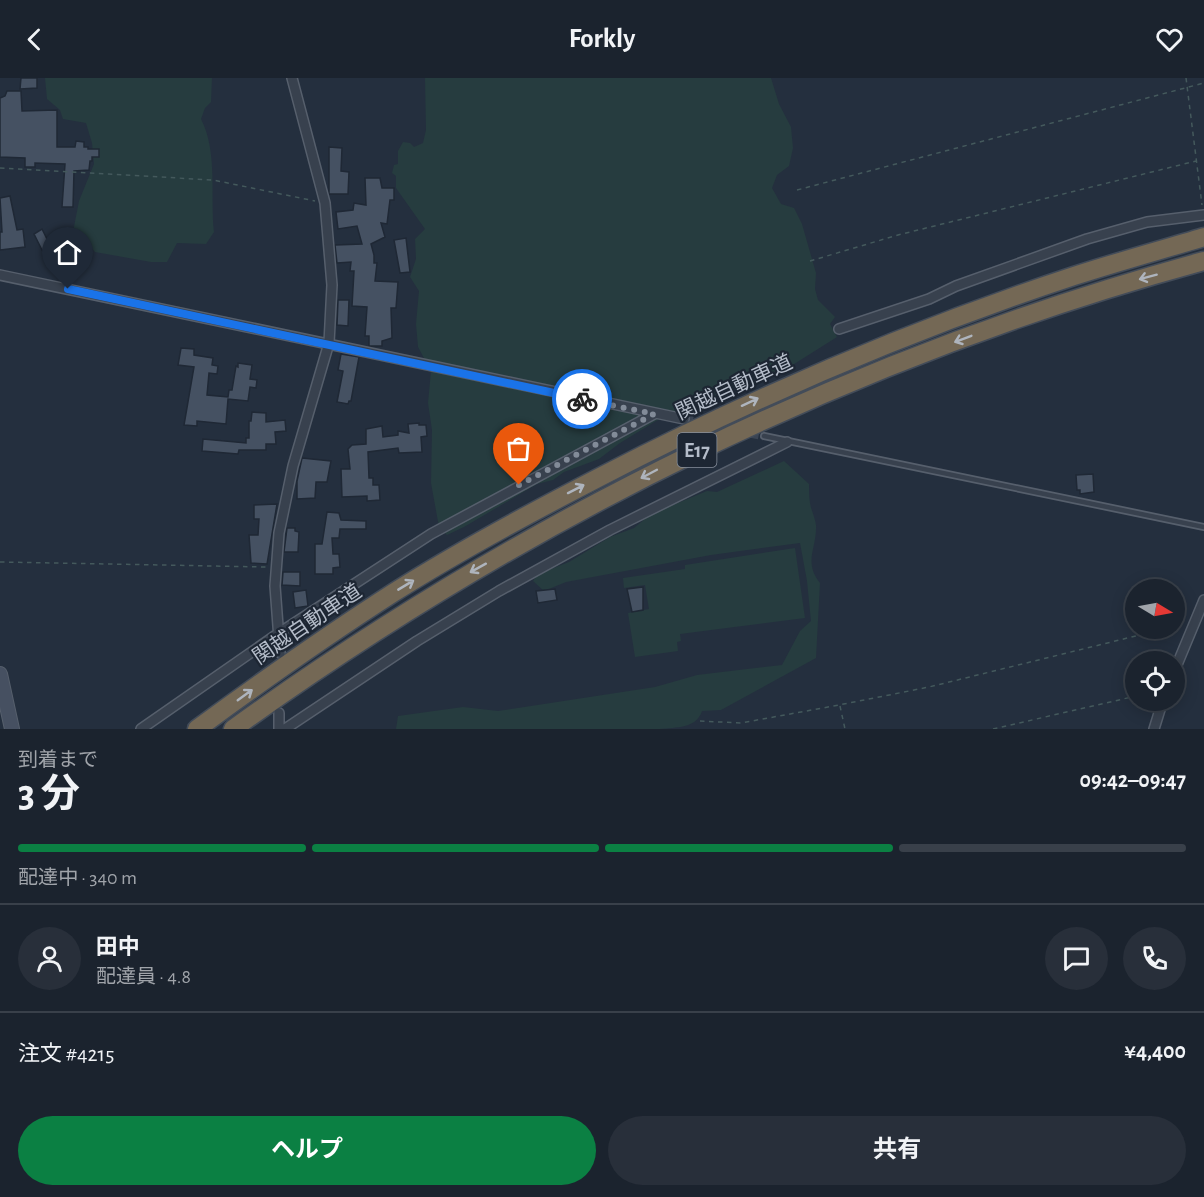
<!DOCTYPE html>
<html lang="ja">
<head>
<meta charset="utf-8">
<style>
  body { margin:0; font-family:"Alegreya Sans","Noto Sans JP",sans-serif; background:#282f3a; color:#f1f3f6; height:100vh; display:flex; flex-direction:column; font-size:22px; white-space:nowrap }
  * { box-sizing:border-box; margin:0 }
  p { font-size:20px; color:#a0a4aa }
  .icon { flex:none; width:33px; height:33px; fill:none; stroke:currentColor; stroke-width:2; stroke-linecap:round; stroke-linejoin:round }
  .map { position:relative; height:651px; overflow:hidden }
  .drawer { display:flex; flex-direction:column; background:#1b232e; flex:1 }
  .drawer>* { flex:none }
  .needle { width:39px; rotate:100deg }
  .fabs { position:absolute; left:1125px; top:501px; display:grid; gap:12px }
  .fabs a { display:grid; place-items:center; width:60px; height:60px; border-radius:50%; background:#1b232e; box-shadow:0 3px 15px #0003,0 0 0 2px #39404a; font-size:30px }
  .pin { position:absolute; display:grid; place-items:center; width:51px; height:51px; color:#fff; margin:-62px -26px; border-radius:50% 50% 50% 0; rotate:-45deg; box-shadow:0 0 6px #0007 }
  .pin .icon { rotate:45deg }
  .courier { position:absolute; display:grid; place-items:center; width:60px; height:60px; margin:-30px; border:4px solid #1a73e8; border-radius:50%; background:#fff; color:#222; box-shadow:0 2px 8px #0007 }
  .head em { font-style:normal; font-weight:700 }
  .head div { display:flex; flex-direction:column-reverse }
  .head { display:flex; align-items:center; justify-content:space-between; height:102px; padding:0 18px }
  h1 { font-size:39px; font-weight:700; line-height:45px }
  .bar { display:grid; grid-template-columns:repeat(4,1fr); gap:9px 6px; align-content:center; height:72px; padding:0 18px }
  .bar i { height:8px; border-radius:4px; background:#39404a }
  .bar .on { background:#0b8043 }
  .bar p { grid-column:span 4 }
  .line { display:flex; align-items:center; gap:15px; padding:0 18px; border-top:2px solid #39404a }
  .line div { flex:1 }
  .round { display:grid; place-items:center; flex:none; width:63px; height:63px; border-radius:32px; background:#282f3a }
  .cta { display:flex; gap:12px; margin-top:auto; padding:12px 18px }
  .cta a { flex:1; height:69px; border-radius:36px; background:#0b8043; color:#fff; font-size:24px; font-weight:700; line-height:69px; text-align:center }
  .cta a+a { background:#282f3a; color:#f1f3f6 }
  header { display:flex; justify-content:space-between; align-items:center; height:78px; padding:0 18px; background:#1b232e; font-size:27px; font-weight:700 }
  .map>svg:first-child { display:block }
</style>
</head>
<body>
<header><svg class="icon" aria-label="back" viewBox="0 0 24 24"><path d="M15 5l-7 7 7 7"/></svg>Forkly<svg class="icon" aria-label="heart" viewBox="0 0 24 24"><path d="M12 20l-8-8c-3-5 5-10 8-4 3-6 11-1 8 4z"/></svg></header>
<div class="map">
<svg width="1204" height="651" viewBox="0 0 1204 651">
  <rect width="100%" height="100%" fill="#242f3e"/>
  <path fill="#263c3f" d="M45,0H212L211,24L205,30L201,41C218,74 210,118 214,154L206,166L177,165L167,184H151L95,174L89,167L85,157L73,154L79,123L94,86L92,65L86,45L63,41L60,32L47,21Z
    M425,0H771L779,26L791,49L793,70L789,88L777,97L772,110L781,126L794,130L802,146L816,195L815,211L818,222L835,239L830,246L837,259L791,288L656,343L620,365L599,381L564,394L553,402L537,406L464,449L447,457L439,449L431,405L432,352L428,325L431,293L418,269L416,246L419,213L410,199L416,181L415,161L425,151L396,110V98L392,95L394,87L398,86V73L403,64L410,65L414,69L423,65L426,52Z
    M784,383L809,406C809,412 809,419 810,425C811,432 815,439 816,447C817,471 803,483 820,505L816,580L721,632L702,633C696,651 676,649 660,651H396L398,638L463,629L498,633L655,609L697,597L782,587L800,553L811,543L807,503L800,465L711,477L566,504L544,513L533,503L538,496L569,484L610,459L634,450L651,436L707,413L717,414Z
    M795,470L805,540L680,556L681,563L677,564L678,573L635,579L628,535L649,531L645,507L624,510L623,500L685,491V487Z"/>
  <path fill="#455162" stroke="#1f2835" stroke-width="1.5" d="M21,0H37V10L20,11Z
    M7,13H21L22,33L57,32V69H75L76,63L84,64V69H88V71H99V79H92V83H90L89,92L74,93L73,129H62L65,86L35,85V89H25V80L0,79V20L5,18Z
    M329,69L342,70L341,93L349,94L348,116H329Z
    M365,100H380L382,110H394V122H390L387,146L381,145L385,159L371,166L374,177V185H377L375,203L398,204L396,230H391L392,260L382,263V268H369V258H365L367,229L352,228L354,193H350L351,184L337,185L335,167L362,166L357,148L338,151L336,134L353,132L354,125L366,127Z
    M10,118L17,152L23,151L25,169L0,172V154H2L0,120Z
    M42,151L47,161L77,166L73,190L58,187L60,175L42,172L34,156Z
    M406,160L410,194L400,195L394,162Z
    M338,222H349L348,248L337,247Z
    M181,270L194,271V277L213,280L212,287L218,288L217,296L209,295L207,317L228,319L229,312H232L236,288L238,289V285L252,287L250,301L257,302L256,310L250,309L248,323L228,321L226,346L197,343V348L184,347L194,289L178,287Z
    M341,276L359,279L351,323H349L348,326L337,324L343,293L338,292Z
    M252,334L266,335V344L285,342L286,353L275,354L276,366H266V372H239L238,376L202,373L203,361L246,365V360H249V343H251Z
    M419,345V347H426L427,358L421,359L422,374L399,375L398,370L368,374L369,400H373V407H379L380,422L367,423V418L342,419L341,391H350L348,371L352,367L366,366V351L382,348L383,359L398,357V353L409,355L408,346Z
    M302,380L331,383L327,404H316L315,420L297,421V403Z
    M1093,396L1094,414L1080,416V412H1077L1076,397Z
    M277,426L267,486L251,485L249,457H258L259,441H254V427Z
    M327,434L339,435L341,442L366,443V451H340L339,460H332L333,476H339L340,489L333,490V496H315V466H322Z
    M287,450H295V453L299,454L298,474H284Z
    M283,494H300V508L282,507Z
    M643,509V532L632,534L627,511Z
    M555,511L557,522L538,525L536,513Z
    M306,512L308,528L295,530L293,514Z"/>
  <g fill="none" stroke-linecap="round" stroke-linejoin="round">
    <path stroke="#3a4453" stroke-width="9" stroke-dasharray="9 4.5" stroke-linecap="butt" d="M684,341L764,358"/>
    <defs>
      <path id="lane" d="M764,358L1204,449"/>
      <path id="street" d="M0,197L684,341
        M839,251L929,221L956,208L1087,161L1147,144L1204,137
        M280,575L275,508L279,455L293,388L329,265L332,207L325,125L292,0
        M1174,594L1204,522
        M279,635V651
        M141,651L279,555L431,456L654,336
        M285,651L417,563L499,513L610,452L787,364
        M1154,651L1163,622"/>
      <path id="secondary" d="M0,596L12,651"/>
      <path id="highway" d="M197,651C261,604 326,558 393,515C459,473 530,435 600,399C753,320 910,252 1074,198C1117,184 1161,172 1204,159
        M233,651C526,440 855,278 1204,183"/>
    </defs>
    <use href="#lane" stroke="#565f6c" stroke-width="8"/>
    <use href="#street" stroke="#565f6c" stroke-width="12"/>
    <use href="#secondary" stroke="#565f6c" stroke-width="16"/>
    <use href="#highway" stroke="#434c59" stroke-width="21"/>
    <path stroke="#44595c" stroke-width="1.5" stroke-dasharray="4.5 4.5" stroke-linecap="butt" d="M1186,0L1202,127
      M0,90L213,102L315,123
      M797,112L1204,5
      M810,183L898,157L1196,83
      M0,484L267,489
      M1174,549L1182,548
      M840,628L845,651
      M700,643L741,645L839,627L929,609L1168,550
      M993,651L1136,618"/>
    <use href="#lane" stroke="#38414e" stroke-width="4.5"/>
    <use href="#street" stroke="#38414e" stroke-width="9"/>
    <use href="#secondary" stroke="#465061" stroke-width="14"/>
    <use href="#highway" stroke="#746855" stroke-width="18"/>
  </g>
  <defs><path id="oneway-shaft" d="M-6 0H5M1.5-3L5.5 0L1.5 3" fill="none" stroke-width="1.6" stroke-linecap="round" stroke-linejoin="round" transform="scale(1.5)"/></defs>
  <g stroke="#aeb4bd">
    <use href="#oneway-shaft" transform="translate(1148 199) rotate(165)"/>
    <use href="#oneway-shaft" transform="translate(963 261) rotate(159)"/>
    <use href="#oneway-shaft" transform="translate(750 324) rotate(-25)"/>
    <use href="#oneway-shaft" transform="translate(649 396) rotate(152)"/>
    <use href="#oneway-shaft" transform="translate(576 411) rotate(-27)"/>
    <use href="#oneway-shaft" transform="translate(478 490) rotate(151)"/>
    <use href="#oneway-shaft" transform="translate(406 507) rotate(-31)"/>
    <use href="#oneway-shaft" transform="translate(245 617) rotate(-36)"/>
  </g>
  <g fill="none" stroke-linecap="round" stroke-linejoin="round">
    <path stroke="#828b98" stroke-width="6" stroke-dasharray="0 10.8" d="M519,407L654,336L582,321"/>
    <path stroke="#1a73e8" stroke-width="8" d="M68,211L582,321"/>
  </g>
  <g text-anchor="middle" stroke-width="4.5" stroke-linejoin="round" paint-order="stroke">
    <rect fill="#1d2633" stroke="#878f9c" stroke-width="1.5" x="677.5" y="355" width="39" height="34" rx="4.5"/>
    <g font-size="20" font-weight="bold" fill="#b4bcc9">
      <text x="697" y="379">E17</text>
    </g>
    <g font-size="21" fill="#b4bcc9" stroke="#1d2633">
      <text transform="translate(734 309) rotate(-25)" y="7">関越自動車道</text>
      <text transform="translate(307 546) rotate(-34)" y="7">関越自動車道</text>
    </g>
  </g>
</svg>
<div class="fabs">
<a><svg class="needle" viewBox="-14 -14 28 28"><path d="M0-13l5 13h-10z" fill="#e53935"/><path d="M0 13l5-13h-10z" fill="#a0a4aa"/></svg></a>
<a><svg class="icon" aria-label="locate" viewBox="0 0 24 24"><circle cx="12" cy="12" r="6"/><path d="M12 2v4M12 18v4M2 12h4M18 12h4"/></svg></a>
</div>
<div class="pin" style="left:519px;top:407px;background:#ea580c"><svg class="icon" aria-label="bag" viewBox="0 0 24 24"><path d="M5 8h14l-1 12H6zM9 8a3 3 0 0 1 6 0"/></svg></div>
<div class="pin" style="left:68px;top:211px;background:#1f2937"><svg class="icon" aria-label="home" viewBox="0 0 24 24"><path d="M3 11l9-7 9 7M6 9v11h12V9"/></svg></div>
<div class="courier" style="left:582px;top:321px"><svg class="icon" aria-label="bike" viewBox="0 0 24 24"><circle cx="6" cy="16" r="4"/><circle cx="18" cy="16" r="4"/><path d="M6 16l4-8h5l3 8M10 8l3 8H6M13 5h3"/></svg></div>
</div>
<section class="drawer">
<div class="head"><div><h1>3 分</h1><p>到着まで</p></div><em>09:42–09:47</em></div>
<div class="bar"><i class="on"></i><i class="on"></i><i class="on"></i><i></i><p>配達中 · 340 m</p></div>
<div class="line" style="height:108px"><a class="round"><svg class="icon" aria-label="person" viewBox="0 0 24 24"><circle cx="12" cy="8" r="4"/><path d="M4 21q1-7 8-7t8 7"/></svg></a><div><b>田中</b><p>配達員 · 4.8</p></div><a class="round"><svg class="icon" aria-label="chat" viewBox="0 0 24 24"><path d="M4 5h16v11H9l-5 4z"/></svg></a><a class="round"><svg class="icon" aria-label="phone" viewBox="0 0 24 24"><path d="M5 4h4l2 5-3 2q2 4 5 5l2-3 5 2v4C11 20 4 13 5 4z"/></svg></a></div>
<div class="line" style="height:78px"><div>注文 #4215</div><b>¥4,400</b></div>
<div class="cta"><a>ヘルプ</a><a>共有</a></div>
</section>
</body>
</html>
